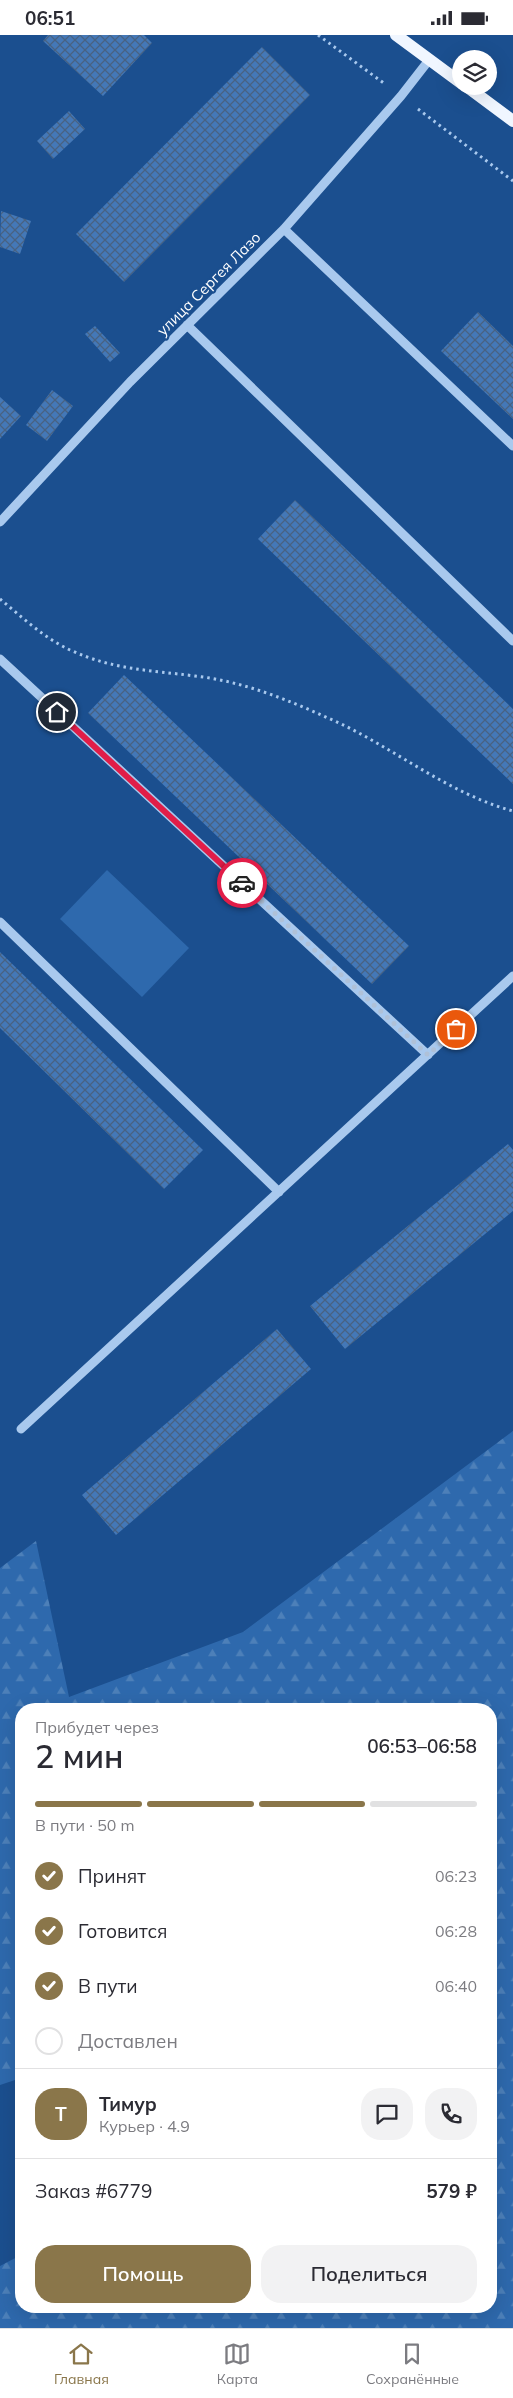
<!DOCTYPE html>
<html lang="ru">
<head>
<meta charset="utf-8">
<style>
  body { margin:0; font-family:Mulish,sans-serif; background:#f2f2f3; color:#2b2b33; height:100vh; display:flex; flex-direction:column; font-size:19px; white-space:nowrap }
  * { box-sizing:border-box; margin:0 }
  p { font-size:16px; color:#7c7c81 }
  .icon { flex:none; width:28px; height:28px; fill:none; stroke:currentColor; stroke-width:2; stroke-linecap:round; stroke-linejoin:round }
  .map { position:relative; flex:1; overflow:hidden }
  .drawer { position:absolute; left:15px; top:1668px; width:482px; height:610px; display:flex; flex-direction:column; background:#fff; border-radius:20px; box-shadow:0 5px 20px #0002 }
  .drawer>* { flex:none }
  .buttons { position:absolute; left:452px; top:15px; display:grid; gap:10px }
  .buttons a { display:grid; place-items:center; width:45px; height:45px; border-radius:50%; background:#fff; box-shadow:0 5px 20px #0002; font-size:25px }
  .pin { position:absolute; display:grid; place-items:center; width:42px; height:42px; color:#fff; margin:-21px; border:2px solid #fff; border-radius:50%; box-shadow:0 1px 5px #0007 }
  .courier { position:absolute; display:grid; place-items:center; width:50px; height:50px; margin:-25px; border:4px solid #e11d48; border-radius:50%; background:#fff; color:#222; box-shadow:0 1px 6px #0007 }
  .headline em { font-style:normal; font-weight:600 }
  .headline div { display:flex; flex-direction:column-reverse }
  .headline { display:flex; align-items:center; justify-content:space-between; height:85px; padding:0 20px }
  h1 { font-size:32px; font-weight:600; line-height:38px }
  .bar { display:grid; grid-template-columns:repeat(4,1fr); gap:8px 5px; align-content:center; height:60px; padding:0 20px }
  .bar i { height:6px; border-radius:4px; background:#e1e1e2 }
  .bar .current { background:#8a764a }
  .bar p { grid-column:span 4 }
  .line { display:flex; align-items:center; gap:12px; padding:0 20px; border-top:1px solid #e1e1e2 }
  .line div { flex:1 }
  .round { display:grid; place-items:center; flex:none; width:52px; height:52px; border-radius:20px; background:#f2f2f3 }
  ol { padding:0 20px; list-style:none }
  li { display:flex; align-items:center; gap:15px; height:55px }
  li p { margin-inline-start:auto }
  li .icon { padding:5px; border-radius:50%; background:#8a764a; color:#fff; stroke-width:4 }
  li:last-child { color:#7c7c81 }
  li i { width:28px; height:28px; border:2px solid #e1e1e2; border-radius:50% }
  .primary-button { display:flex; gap:10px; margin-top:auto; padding:10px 20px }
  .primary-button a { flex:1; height:58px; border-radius:20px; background:#8a764a; color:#fff; font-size:20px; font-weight:600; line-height:58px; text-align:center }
  .primary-button a+a { background:#f2f2f3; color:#2b2b33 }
  .status { display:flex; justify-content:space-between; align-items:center; height:35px; padding:0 25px; background:#fff; direction:ltr }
  .status svg { height:14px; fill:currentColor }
  .tab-bar { display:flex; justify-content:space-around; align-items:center; height:70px; border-top:1px solid #e1e1e2; background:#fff; font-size:14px; color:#7c7c81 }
  .tab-bar a { display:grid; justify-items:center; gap:2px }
  .tab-bar .current { color:#8a764a }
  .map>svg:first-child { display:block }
</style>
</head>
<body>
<div class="status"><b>06:51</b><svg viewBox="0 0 49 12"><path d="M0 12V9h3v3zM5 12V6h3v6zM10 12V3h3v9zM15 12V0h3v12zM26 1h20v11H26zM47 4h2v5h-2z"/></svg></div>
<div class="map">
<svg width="513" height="2293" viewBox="0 0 513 2293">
  <defs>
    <pattern id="forest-firs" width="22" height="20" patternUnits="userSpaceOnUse" patternTransform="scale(1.25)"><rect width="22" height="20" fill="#2e69ad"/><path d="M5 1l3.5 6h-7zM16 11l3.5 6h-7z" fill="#4d80b9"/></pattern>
    <pattern id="building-cross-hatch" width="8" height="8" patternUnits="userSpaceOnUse" patternTransform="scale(1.25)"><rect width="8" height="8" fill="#4478b7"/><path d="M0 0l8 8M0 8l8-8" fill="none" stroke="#486282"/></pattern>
  </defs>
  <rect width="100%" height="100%" fill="#1b4f8f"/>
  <path fill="#2e69ad" d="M107,835L189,913L142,962L60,884Z"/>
  <path fill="url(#forest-firs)" d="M513,1396V2293H0V2231L21,2220V2271H491V1674H21V2043L0,2050V1533L36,1506L69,1662L243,1597Z"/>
  <path fill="url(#building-cross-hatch)" d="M48,0H144L152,8L103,61L43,6Z
    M262,12L310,60L124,247L76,199Z
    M69,76L85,94L53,124L37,106Z
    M1,176L31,186L20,219L0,212Z
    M478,277L513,311V384L441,316Z
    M95,291L120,318L110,327L85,299Z
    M52,355L73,371L47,406L26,390Z
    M0,362L21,381L0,404Z
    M295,465L513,674V749L258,504Z
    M124,640L409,911L372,949L88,678Z
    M0,917L203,1115L164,1154L0,993Z
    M508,1109L513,1115V1176L345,1314L310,1271Z
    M277,1294L311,1334L116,1500L82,1460Z"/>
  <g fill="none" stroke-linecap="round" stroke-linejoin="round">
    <path stroke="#a9c9ee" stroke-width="3" stroke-dasharray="2.5 4" stroke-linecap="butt" d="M318,0L385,49
      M418,74L513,146
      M0,564C22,582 44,603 70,615C114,635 149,635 195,641C241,646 286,664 328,683C391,710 446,758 513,776"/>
    <path stroke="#a9c9ee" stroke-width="9" d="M284,194L513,411
      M187,290L513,606
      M0,487L130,347L284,194L401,61L429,25
      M0,624L428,1020
      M0,887L279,1157
      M21,1394L513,941"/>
    <path stroke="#f0f6ff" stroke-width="12" d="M396,0L461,48
      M466,51L513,86"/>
  </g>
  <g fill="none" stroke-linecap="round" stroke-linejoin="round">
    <path stroke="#afc1d8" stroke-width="5" stroke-dasharray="0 9" d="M242,848L428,1020L456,994"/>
    <path stroke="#e11d48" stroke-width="6" d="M57,677L242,848"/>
  </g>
  <g text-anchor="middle" stroke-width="4.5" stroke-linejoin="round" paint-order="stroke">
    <g font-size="15" fill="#fff" stroke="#1b4f8f">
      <text transform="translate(209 249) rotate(-45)" y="5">улица Сергея Лазо</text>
    </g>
  </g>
</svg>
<div class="buttons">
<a><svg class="icon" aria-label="layers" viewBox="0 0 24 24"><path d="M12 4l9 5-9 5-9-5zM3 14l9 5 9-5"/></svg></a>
</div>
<div class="pin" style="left:456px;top:994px;background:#ea580c"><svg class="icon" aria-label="bag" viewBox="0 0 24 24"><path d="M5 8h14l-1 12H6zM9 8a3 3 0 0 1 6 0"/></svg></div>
<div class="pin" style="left:57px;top:677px;background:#1f2937"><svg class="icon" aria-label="home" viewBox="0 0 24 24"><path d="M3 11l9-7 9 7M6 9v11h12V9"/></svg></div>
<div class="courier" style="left:242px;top:848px"><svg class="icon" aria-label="car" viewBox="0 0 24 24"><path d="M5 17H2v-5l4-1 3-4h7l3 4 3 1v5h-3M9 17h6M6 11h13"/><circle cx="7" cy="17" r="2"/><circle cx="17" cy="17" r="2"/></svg></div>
<section class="drawer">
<div class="headline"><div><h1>2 мин</h1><p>Прибудет через</p></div><em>06:53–06:58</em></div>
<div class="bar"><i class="current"></i><i class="current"></i><i class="current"></i><i></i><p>В пути · 50 m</p></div>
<ol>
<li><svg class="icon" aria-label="check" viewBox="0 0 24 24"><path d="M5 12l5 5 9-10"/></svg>Принят<p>06:23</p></li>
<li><svg class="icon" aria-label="check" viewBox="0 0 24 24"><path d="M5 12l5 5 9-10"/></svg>Готовится<p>06:28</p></li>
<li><svg class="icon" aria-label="check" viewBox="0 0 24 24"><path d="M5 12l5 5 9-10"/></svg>В пути<p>06:40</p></li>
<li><i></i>Доставлен</li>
</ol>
<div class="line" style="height:90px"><b class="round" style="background:#8a764a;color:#fff">Т</b><div><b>Тимур</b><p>Курьер · 4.9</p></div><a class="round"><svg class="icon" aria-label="chat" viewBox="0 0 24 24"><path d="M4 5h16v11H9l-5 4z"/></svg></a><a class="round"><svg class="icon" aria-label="phone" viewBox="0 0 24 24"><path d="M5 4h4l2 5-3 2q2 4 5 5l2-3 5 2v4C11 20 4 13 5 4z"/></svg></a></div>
<div class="line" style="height:65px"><div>Заказ #6779</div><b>579 ₽</b></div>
<div class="primary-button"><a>Помощь</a><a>Поделиться</a></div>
</section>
</div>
<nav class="tab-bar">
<a class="current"><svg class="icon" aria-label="home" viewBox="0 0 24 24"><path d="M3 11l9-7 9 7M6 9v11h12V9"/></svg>Главная</a>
<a><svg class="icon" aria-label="map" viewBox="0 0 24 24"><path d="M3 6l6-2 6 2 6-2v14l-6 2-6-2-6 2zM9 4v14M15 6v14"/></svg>Карта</a>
<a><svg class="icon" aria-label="saved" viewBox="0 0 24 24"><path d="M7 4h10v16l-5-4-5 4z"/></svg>Сохранённые</a>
</nav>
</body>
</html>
